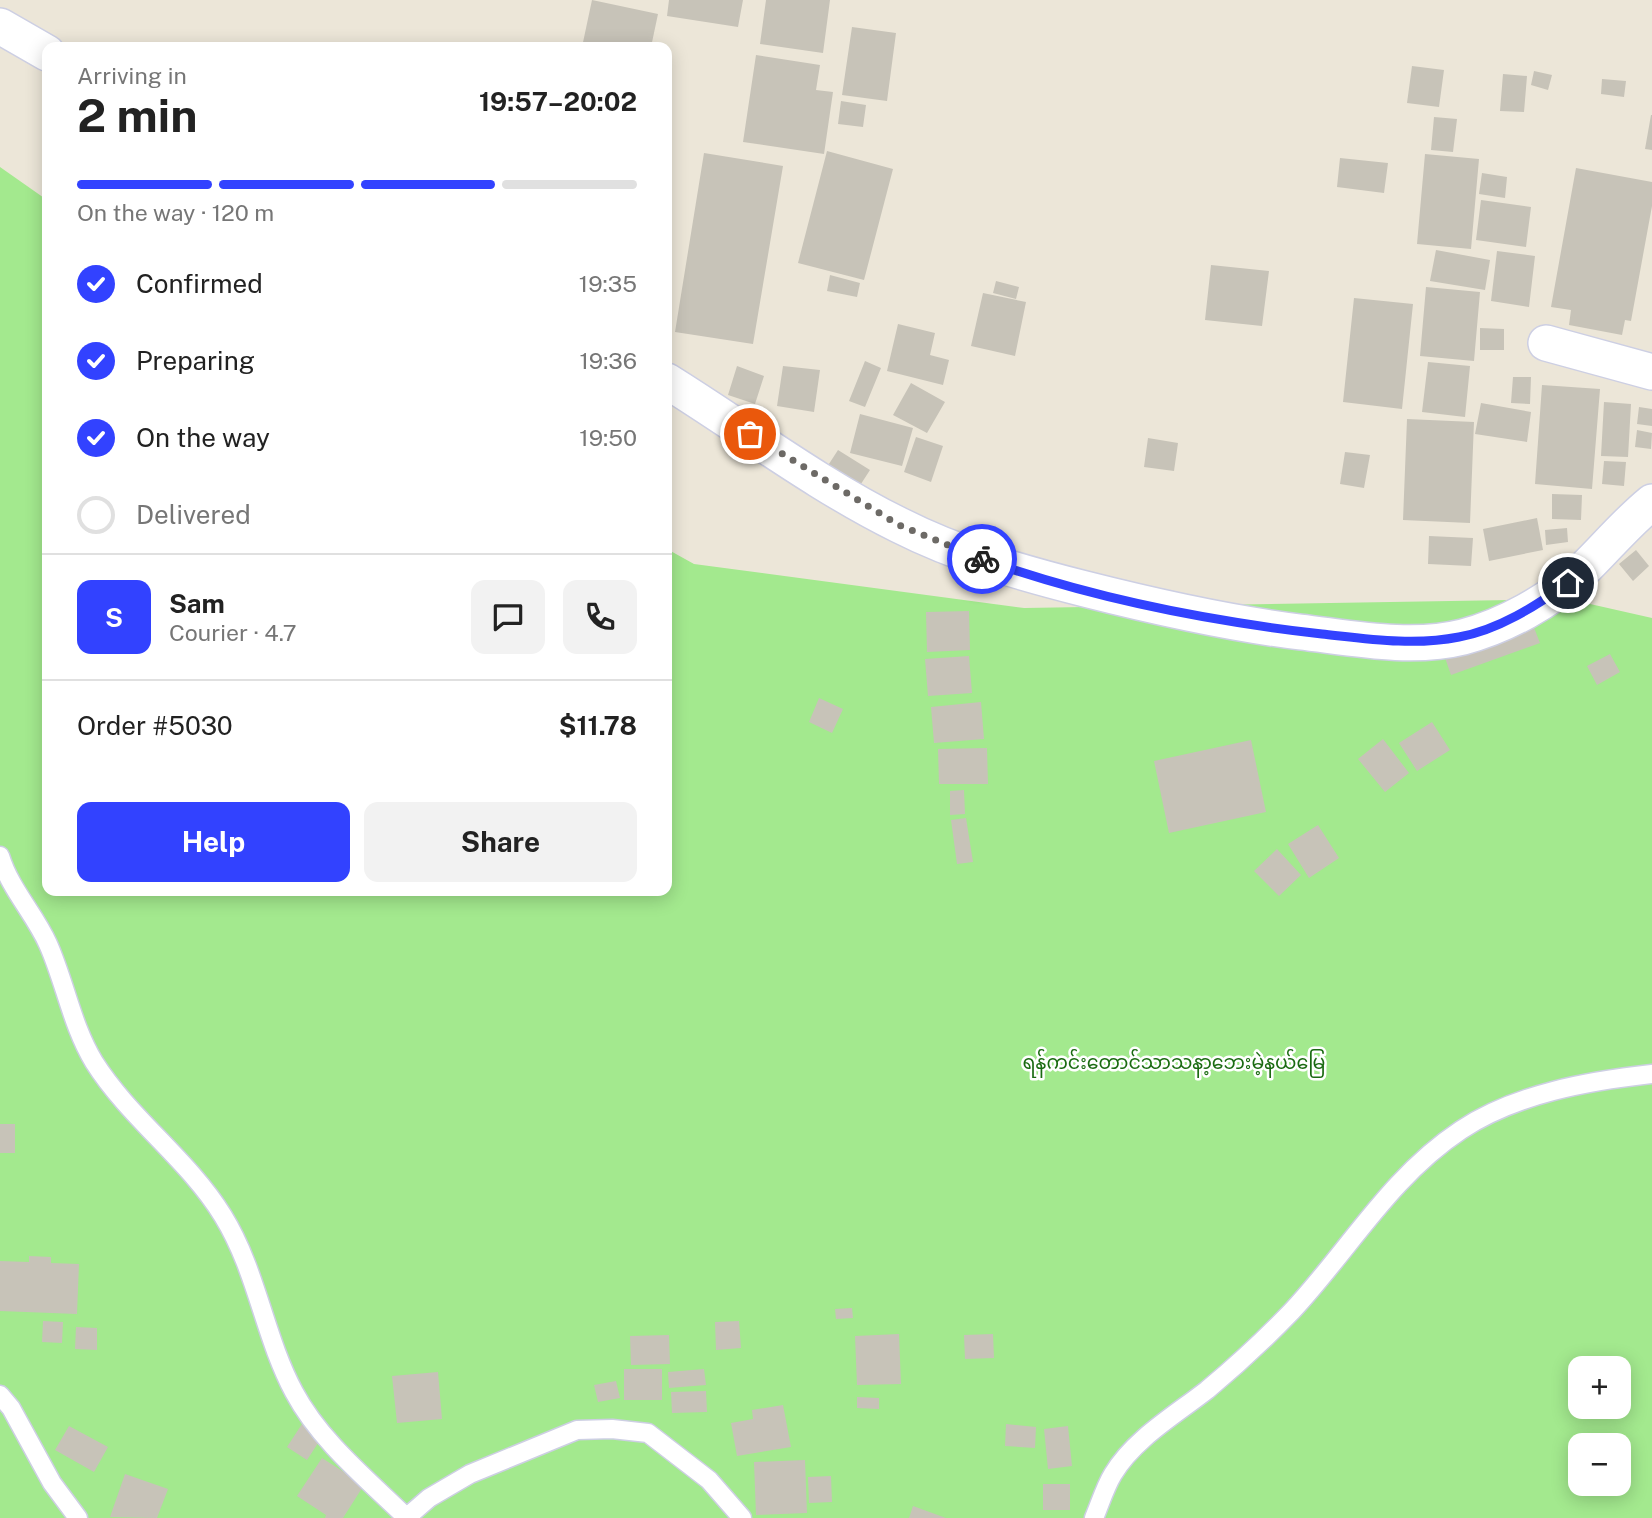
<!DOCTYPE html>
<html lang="en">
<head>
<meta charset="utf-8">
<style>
  body { margin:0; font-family:"Public Sans","Noto Sans Myanmar",sans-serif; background:#f2f2f2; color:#222; height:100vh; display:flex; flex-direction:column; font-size:26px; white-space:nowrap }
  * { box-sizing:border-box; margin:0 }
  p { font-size:23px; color:#767676 }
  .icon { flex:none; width:38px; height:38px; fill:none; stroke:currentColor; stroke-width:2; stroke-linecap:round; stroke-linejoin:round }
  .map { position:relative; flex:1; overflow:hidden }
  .panel { position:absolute; left:42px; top:42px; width:630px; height:854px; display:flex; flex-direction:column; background:#fff; border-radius:14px; box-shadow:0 4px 18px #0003 }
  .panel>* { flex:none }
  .fabs { position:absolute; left:1568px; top:1356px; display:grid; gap:14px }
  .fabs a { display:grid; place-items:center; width:63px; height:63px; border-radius:14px; background:#fff; box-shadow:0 4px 18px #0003; font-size:35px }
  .pin { position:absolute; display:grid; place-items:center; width:60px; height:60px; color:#fff; margin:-30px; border:4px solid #fff; border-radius:50%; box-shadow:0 2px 7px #0007 }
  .courier { position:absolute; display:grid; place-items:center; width:70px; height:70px; margin:-35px; border:5px solid #3242ff; border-radius:50%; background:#fff; color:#222; box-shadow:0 2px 9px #0007 }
  .head em { font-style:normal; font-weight:700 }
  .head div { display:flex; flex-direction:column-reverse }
  .head { display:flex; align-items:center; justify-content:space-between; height:119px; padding:0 35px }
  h1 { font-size:46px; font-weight:700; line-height:52px }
  .bar { display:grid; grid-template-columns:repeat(4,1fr); gap:10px 7px; align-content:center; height:84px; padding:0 35px }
  .bar i { height:9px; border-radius:5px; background:#e0e0e0 }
  .bar .current { background:#3242ff }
  .bar p { grid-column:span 4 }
  .line { display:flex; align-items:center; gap:18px; padding:0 35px; border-top:2px solid #e0e0e0 }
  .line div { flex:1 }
  .round { display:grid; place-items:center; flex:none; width:74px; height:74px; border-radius:14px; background:#f2f2f2 }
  ol { padding:0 35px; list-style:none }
  li { display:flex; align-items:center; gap:21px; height:77px }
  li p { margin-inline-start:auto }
  li .icon { padding:7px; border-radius:50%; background:#3242ff; color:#fff; stroke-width:4 }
  li:last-child { color:#767676 }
  li i { width:38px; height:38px; border:4px solid #e0e0e0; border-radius:50% }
  .primary-button { display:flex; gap:14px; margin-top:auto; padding:14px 35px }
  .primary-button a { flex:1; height:80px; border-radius:14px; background:#3242ff; color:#fff; font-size:28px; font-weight:700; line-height:80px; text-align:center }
  .primary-button a+a { background:#f2f2f2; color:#222 }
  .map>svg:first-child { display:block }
</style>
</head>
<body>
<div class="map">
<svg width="1652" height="1518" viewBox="0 0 1652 1518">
  <rect width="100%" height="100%" fill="#ece6d8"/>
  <path fill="#a3e98e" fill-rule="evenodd" d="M0,167L47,200V891H667V549L694,564L1024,608L1568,599L1652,618V1518H0ZM1580,1368H1619V1407H1580ZM1580,1446H1619V1484H1580Z"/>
  <path fill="#c7c3b8" d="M592,0L658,14L651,47H582Z
    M669,0H743L738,27L667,16Z
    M766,0H830L823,53L760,44Z
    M852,27L896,33L887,101L842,95Z
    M756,55L820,65L816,90L833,92L824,154L743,142Z
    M1412,66L1444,70L1439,107L1407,103Z
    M1534,71L1552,75L1548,90L1531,85Z
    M1503,74L1527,76L1524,112L1500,111Z
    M1602,79L1626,81L1624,97L1601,94Z
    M841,101L866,105L863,127L838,124Z
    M1651,115H1652V150L1645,149Z
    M1434,117L1457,119L1453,152L1431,150Z
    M827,151L893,169L864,280L798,263Z
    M704,153L783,166L753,344L675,332Z
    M1425,154L1479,159L1471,249L1417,244Z
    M1340,158L1388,163L1384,193L1337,187Z
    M1576,168L1652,182V206L1631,321L1625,320L1622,335L1569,325L1571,310L1551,307Z
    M1482,173L1507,177L1505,198L1479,194Z
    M1481,200L1531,207L1526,247L1476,240Z
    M1436,250L1490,260L1485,290L1430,281Z
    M1497,251L1535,256L1529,307L1491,301Z
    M1211,265L1269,271L1262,326L1205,320Z
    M830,275L860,283L857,297L827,291Z
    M996,281L1019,287L1016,299L993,293Z
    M1426,287L1480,292L1474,361L1420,356Z
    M983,293L1026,302L1015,356L971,346Z
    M1354,298L1413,304L1402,409L1343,402Z
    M898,324L935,333L930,355L949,360L943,385L887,371Z
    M1480,328L1504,329V350H1480Z
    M865,361L881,368L865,407L849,401Z
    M1428,362L1470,366L1465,417L1422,412Z
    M737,366L764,376L755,404L728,395Z
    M783,366L820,370L814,412L777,406Z
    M1513,377H1531L1530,404L1511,403Z
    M911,383L945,402L927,433L893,415Z
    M1542,385L1600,389L1592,489L1535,484Z
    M1604,402L1631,404L1628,457L1601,456Z
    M1481,403L1531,412L1527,442L1475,434Z
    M1639,407L1652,409V426L1637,424Z
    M860,414L913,428L902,466L850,453Z
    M1407,419L1474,422L1470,523L1403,520Z
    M1637,430L1652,433L1651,449L1635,447Z
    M916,437L943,446L931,482L904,472Z
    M1148,438L1178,443L1174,471L1144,467Z
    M838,450L870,470L859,487L827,467Z
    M1345,452L1370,455L1364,488L1340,484Z
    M1604,461L1626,462L1624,486L1602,484Z
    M1552,494L1582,495L1581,520L1552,519Z
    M1537,518L1543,550L1489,561L1483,529Z
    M1567,528L1568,542L1546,545L1545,530Z
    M1429,536L1473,538L1471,566L1428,564Z
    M1636,550L1649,566L1633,581L1619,564Z
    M969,611L970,650L927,652L926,612Z
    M1531,620L1540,643L1451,675L1443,652Z
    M1610,654L1620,672L1597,685L1587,666Z
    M969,656L972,693L928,696L925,659Z
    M819,698L843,709L832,733L809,722Z
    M981,702L984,739L934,743L931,707Z
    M1432,722L1450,750L1417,771L1399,743Z
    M1383,739L1409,773L1385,792L1358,759Z
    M1251,740L1266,812L1169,833L1154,761Z
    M987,748L988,784H939L938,749Z
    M964,790L965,814L950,815V791Z
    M966,818L973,862L957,864L951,820Z
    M1318,825L1339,858L1309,878L1288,844Z
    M1277,849L1301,875L1279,896L1254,871Z
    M0,1124H15V1153H0Z
    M29,1256L51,1257V1263L79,1264L77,1314L0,1311V1261L29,1262Z
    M852,1308L853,1318L836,1319L835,1309Z
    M43,1321L63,1322L62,1343L42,1342Z
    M739,1321L741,1348L716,1350L715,1322Z
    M76,1327L97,1328V1350L75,1349Z
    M899,1334L901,1384L857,1385L855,1336Z
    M993,1334L994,1358L965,1359L964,1335Z
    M669,1335L670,1364L631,1365L630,1336Z
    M624,1369H662V1400H624Z
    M704,1369L706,1385L669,1388L668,1372Z
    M438,1372L442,1419L397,1423L392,1376Z
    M616,1381L620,1398L598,1402L594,1385Z
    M706,1391L707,1412L672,1413L671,1392Z
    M857,1397L879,1398V1409L857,1408Z
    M783,1405L791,1447L737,1456L731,1423L753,1419L752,1410Z
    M302,1424L322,1437L307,1460L287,1447Z
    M1006,1424L1036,1427L1035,1448L1005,1446Z
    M69,1426L108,1447L94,1472L55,1450Z
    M1068,1426L1072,1466L1048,1469L1044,1429Z
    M322,1458L364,1485L343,1518H325L326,1515L297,1496Z
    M805,1460L807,1513L756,1515L754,1462Z
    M125,1474L168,1489L157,1518L110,1517Z
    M831,1476L832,1502L809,1503L808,1477Z
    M1043,1484H1070V1510H1043Z
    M913,1506L946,1518H909Z"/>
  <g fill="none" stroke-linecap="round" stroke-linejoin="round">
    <defs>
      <path id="lane" d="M0,856C10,889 34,913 48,944C65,982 72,1026 94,1062C130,1119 188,1159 223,1216C257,1271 264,1336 294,1392C320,1441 367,1479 407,1518
        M0,1395L11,1408L52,1483L78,1518
        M406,1518L429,1498L470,1474L577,1430L612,1429L648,1433L709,1480L742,1518
        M1094,1518C1100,1504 1105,1487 1113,1474C1134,1439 1175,1415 1207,1390C1237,1365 1265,1339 1292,1311C1349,1250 1390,1177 1461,1130C1515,1094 1588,1081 1652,1074"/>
      <path id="street" d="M0,26L47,53
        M1546,343L1652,372
        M667,381C744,429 818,485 899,525C958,555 1022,573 1085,589C1156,607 1226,623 1300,632C1352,638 1411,650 1463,637C1505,626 1550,601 1582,571C1606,548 1626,523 1652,502"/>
    </defs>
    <use href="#lane" stroke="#cdcfe3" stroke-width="21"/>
    <use href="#street" stroke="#cdcfe3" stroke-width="38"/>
    <use href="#lane" stroke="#fff" stroke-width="18"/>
    <use href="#street" stroke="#fff" stroke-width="35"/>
  </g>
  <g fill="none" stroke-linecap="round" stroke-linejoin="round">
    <path stroke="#6d6a66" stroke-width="7" stroke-dasharray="0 12.6" d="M750,434L899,525L982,559"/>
    <path stroke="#3242ff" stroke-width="9" d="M982,559C1091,598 1207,621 1322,634C1368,639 1414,646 1459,637C1498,630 1536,606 1568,583"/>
  </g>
  <g text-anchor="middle" stroke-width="5" stroke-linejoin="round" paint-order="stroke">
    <g font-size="19" fill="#1b6b12" stroke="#fff">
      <text x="1174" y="1069">ရန်ကင်းတောင်သာသနာ့ဘေးမဲ့နယ်မြေ</text>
    </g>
  </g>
</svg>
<div class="fabs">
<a>+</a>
<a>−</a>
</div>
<div class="pin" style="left:750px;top:434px;background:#ea580c"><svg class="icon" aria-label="bag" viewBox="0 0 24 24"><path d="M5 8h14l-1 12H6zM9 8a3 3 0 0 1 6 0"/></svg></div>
<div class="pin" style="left:1568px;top:583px;background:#1f2937"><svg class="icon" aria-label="home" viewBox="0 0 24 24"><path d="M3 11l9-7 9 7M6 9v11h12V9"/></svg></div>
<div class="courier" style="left:982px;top:559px"><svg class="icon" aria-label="bike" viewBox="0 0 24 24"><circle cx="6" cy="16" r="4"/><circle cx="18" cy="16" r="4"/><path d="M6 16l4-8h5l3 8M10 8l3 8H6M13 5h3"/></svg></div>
<section class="panel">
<div class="head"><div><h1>2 min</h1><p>Arriving in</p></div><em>19:57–20:02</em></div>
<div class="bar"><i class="current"></i><i class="current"></i><i class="current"></i><i></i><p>On the way · 120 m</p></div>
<ol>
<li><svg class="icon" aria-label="check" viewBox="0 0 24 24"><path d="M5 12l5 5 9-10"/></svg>Confirmed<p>19:35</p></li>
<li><svg class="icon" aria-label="check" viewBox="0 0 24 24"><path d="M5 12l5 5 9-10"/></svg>Preparing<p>19:36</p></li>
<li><svg class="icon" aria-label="check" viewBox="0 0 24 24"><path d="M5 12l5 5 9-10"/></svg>On the way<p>19:50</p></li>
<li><i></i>Delivered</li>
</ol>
<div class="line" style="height:126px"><b class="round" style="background:#3242ff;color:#fff">S</b><div><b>Sam</b><p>Courier · 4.7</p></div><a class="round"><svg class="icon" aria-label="chat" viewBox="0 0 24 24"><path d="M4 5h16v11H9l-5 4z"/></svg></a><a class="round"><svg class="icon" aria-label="phone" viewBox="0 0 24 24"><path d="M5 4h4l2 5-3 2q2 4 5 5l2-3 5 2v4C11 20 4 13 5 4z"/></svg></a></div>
<div class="line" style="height:91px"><div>Order #5030</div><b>$11.78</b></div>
<div class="primary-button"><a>Help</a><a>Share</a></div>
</section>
</div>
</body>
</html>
